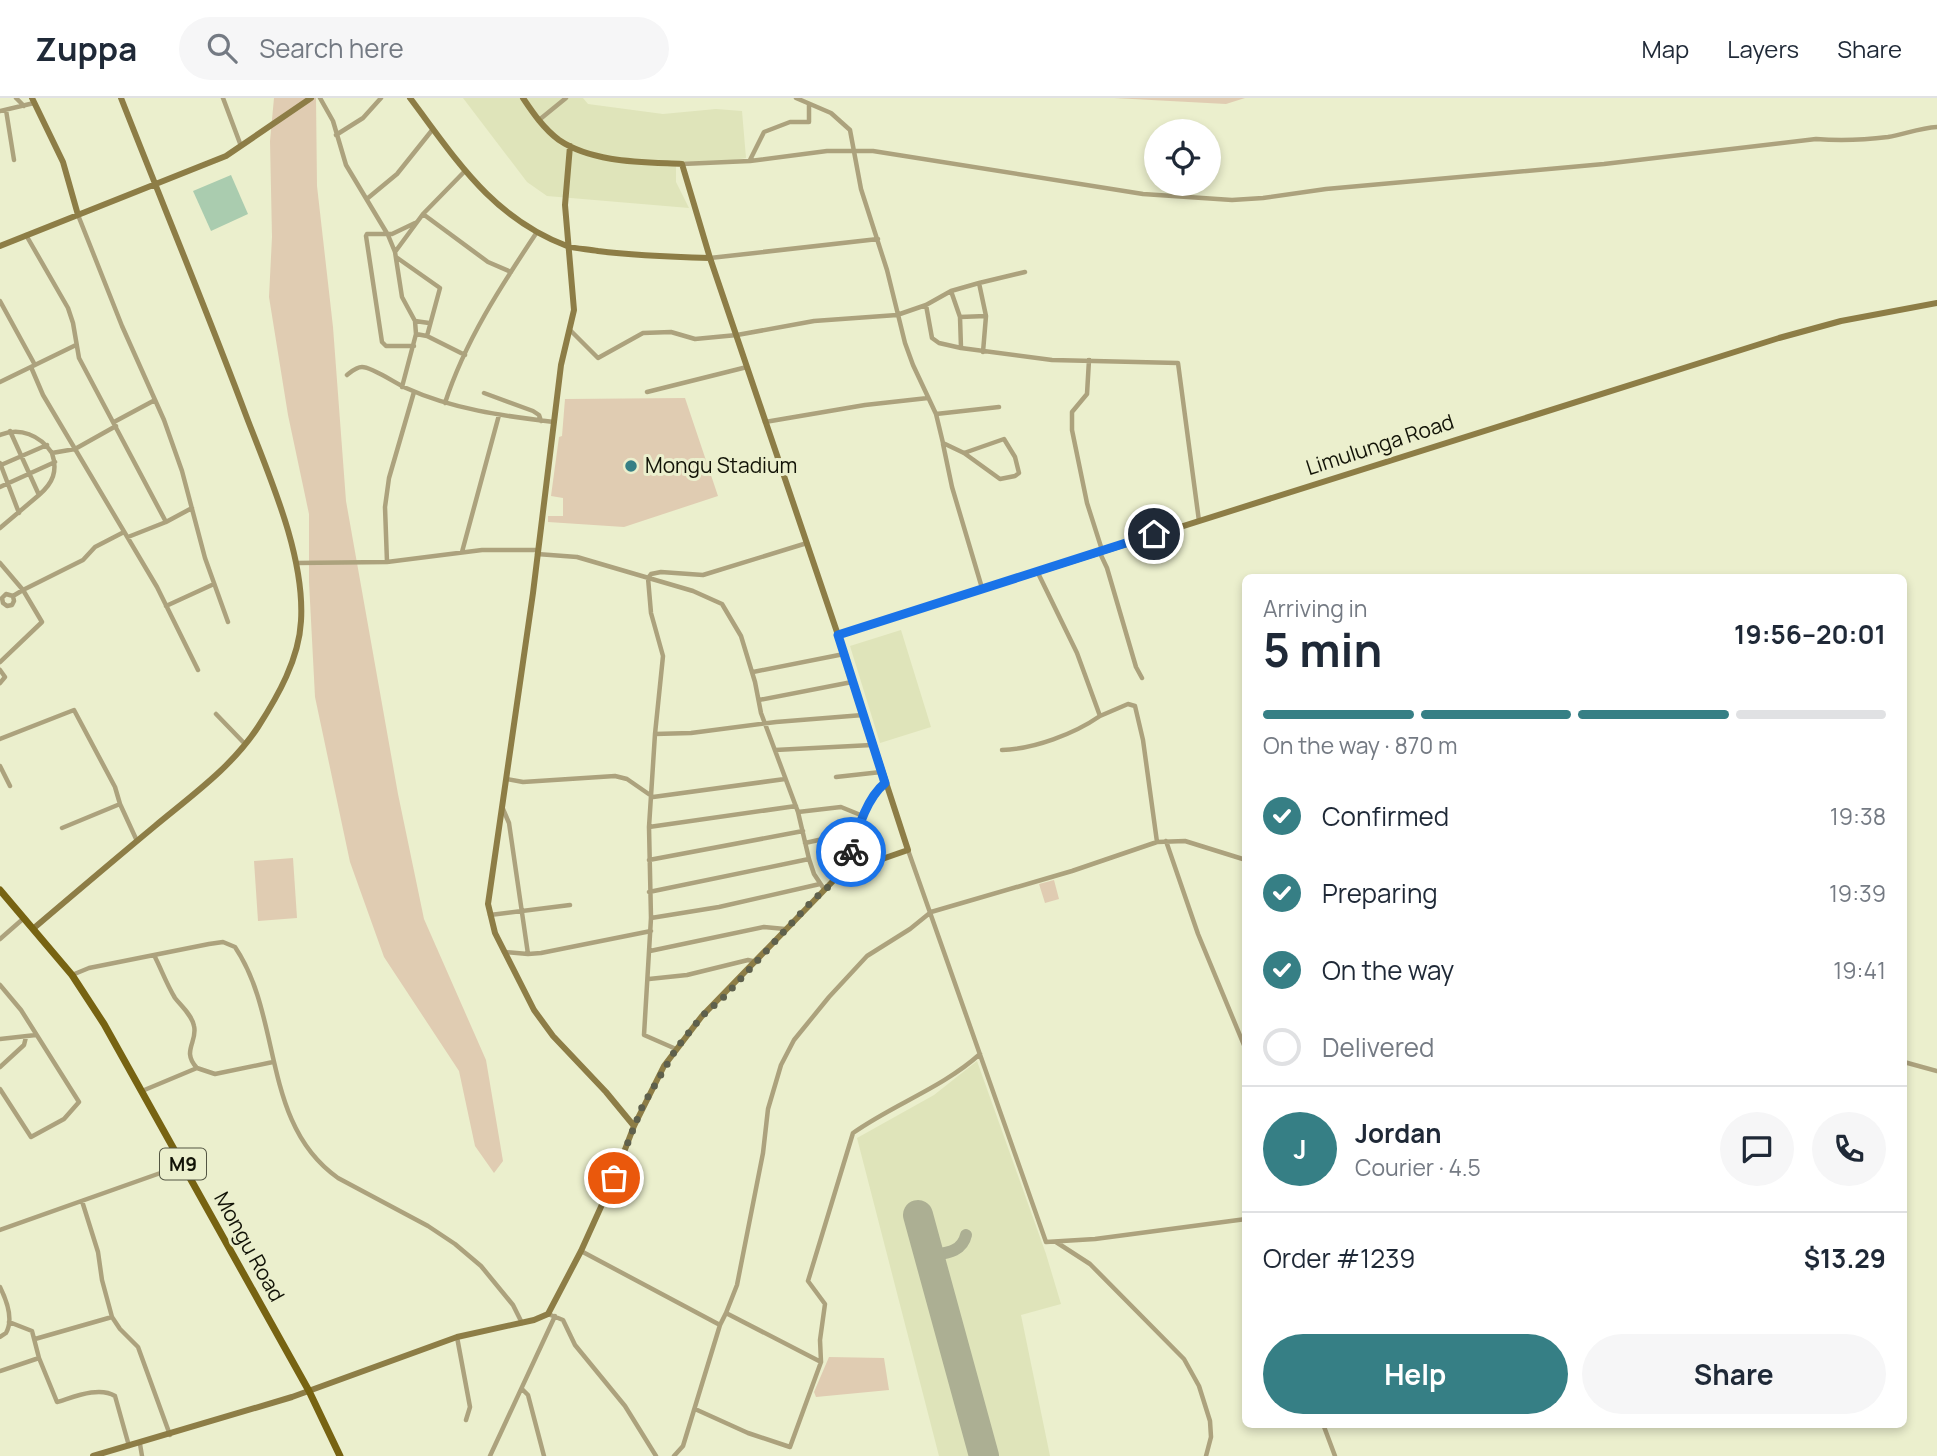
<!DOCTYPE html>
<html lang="en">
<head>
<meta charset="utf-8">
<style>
  body { margin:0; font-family:Manrope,sans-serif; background:#f6f6f7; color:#1f2937; height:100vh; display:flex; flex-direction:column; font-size:26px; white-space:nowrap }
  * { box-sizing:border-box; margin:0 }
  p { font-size:23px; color:#747a83 }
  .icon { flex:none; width:38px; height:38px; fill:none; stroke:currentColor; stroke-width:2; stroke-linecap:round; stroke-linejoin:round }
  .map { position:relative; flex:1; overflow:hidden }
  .sheet { position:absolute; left:1242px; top:476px; width:665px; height:854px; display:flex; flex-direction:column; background:#fff; border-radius:10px; box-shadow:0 4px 10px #0003 }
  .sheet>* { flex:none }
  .controls { position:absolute; left:1144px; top:21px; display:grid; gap:14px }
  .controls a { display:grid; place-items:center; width:77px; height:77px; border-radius:50%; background:#fff; box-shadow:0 4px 10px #0003; font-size:35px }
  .pin { position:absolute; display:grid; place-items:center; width:60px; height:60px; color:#fff; margin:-30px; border:4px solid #fff; border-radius:50%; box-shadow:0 2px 7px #0007 }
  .courier { position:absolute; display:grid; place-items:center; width:70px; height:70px; margin:-35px; border:5px solid #1a73e8; border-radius:50%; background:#fff; color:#222; box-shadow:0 2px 9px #0007 }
  .overview em { font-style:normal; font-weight:700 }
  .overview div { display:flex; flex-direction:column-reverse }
  .overview { display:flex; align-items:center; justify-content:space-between; height:119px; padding:0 21px }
  h1 { font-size:46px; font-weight:700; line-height:52px }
  .bar { display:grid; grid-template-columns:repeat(4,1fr); gap:10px 7px; align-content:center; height:84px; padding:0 21px }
  .bar i { height:9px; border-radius:5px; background:#e0e1e3 }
  .bar .active { background:#367f85 }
  .bar p { grid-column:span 4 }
  .line { display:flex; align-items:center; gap:18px; padding:0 21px; border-top:2px solid #e0e1e3 }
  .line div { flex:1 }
  .round { display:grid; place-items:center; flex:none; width:74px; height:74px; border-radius:37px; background:#f6f6f7 }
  ol { padding:0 21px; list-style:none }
  li { display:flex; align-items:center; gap:21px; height:77px }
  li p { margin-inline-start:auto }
  li .icon { padding:7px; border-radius:50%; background:#367f85; color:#fff; stroke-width:4 }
  li:last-child { color:#747a83 }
  li i { width:38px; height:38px; border:4px solid #e0e1e3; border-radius:50% }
  .action { display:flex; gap:14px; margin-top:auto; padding:14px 21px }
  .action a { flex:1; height:80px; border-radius:42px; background:#367f85; color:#fff; font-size:28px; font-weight:700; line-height:80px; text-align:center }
  .action a+a { background:#f6f6f7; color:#1f2937 }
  header { display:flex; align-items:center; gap:42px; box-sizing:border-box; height:98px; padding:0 35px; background:#fff; border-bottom:2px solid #e0e1e3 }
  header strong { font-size:33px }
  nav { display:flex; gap:38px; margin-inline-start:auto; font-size:24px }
  .search { width:490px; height:63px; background:#f6f6f7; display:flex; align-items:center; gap:18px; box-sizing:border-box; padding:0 24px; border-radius:38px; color:#747a83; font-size:26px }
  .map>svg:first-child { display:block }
</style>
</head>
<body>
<header>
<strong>Zuppa</strong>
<div class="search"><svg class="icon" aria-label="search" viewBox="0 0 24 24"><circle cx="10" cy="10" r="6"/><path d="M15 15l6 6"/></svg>Search here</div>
<nav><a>Map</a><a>Layers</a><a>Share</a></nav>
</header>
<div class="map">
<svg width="1937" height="1358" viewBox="0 0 1937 1358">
  <rect width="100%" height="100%" fill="#ebefcd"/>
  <path fill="#dfe4ba" d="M463,0H583L588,6L663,16L716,11L742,13L746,60L712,66L676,65V84L689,110L547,98L527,84Z
    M901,532L931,629L880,645L850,548Z
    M977,963L1046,1156L1061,1206L1021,1217L1050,1358H939L857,1040L934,997Z"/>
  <path fill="#e0ccb2" d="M274,0H316L317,88L333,229L346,403L398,696L424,821L486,962L503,1063L494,1075L475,1048L459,973L384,859L350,764L315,599L309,484V416L288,317L269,199L272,139L270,43Z
    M1114,0H1245L1226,6Z
    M685,300L718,398L624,429L548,424V418H563V400L551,398L559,339L562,338L565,301Z
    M293,760L297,820L258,823L254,763Z
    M1054,782L1059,801L1045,805L1039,786Z
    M829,1259L884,1260L889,1292L816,1299L814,1294Z"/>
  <path fill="#aaccaf" d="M231,77L248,116L211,133L193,93Z"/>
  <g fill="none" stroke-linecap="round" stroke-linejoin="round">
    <path stroke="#acaf93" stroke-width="12" d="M929,1158C944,1155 962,1155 966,1137"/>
    <path stroke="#acaf93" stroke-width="30" d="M918,1117L984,1358"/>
    <path stroke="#aca27d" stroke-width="4.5" d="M16,0L24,8
      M223,0L241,48
      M320,0L333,23L346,67L388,137L395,154L402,199L415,223L416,236L402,289
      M796,0L831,15L850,32L861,91L887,172L905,245L913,267L936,316L943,345L964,355L1000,381L1015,378L1019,375L1015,359L1004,341L964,355
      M6,12L14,62
      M0,13L34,5
      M539,22L566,0
      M336,37L363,20L381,0
      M750,62L764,34L790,24H809V6
      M682,66L750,63L827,53H873L1143,96L1232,102L1263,100L1326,91L1604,66L1816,41C1840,43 1864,42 1888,39C1905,36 1920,30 1937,29
      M368,100L397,76L433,31
      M423,116L488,164L511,174
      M78,117L122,228L164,322L182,373L205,460L228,524
      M26,137L68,210L73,225L79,260L166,424
      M395,154L423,116L464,74
      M396,159L440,190L427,238
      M710,160L878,141
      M951,193L979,185
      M0,203L35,267
      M960,219L986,218
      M415,223L429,225
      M570,232L598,260L643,235L671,234L695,241L737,237L814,223L897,217L926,207L951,193L960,219L961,250L939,245L932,240L926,207
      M416,236L427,238L465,257
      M414,248H386L382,244L366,138L367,136H392L415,125
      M961,250L1052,262L1178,265L1199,423
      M983,254L986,218L979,185L1025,174
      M1089,262L1087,296L1072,314V332L1087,405L1102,452
      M31,269L43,297L157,489L198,572
      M347,277C351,274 356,269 362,269C372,269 395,285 406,290C452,311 503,318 554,324
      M0,284L76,247
      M647,294L747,269
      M484,295L533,313L539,317L541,323
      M445,305C465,243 501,188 537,134
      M936,316L999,309
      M114,324L155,302
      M765,324L865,307L928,300
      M0,337C20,329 40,337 52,355L75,351L116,328
      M943,346L952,389L982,490
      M0,365L19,415
      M1,367L47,347
      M0,389L55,364
      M39,397C53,385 58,373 52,355
      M0,430L39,397L10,333
      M128,439L166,424L192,410
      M1099,453L1107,470L1136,569L1142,580
      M462,454L499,317
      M537,456L577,459L693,493L722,506L741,538L755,584L761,615L798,714L809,761L814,776L824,791
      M387,464L385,409L389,380L414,294
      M0,465L23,492L83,462L95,449L124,434
      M296,465L387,464L482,452H538
      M166,508L214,486
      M0,564L42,524L23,492L13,498L6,496L2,500L3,505L7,508L12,507L14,503L13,498
      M0,572L5,579L0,585
      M753,574L844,556
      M759,602L852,584
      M216,616L245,646
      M1100,618L1128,606L1135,608L1143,642L1157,744
      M655,636L691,635L776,624L863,617
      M0,641L74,612L115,689L120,706
      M775,652L872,647
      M1002,652C1034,651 1074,636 1100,618L1077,555L1037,473
      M0,668L10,688
      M836,679L881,674
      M507,681L523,684L615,678L627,681L653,699L785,681
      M503,711L509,725L528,856
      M798,714L841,709L863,718
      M649,729L796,708
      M62,730L120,706L137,743
      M1166,743L1198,836L1246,952
      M805,745L832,739L856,737
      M908,752L1046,1144L1095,1141L1246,1121
      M649,762L803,733
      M844,775C853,746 861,705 885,685
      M649,794L809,761
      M490,817L570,807
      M651,820L719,809L820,786
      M0,841L24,820
      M650,853L764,829L785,831
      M504,854L528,856L541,855L651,833
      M155,859C162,873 167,887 175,900C181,908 192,917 194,928C198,944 181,953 197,970
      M72,877L89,870L209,846L223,844L235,849C283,920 261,1026 338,1080L428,1128L455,1146L481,1168L513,1207L522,1225
      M649,881L687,877L748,862L757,864
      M0,887L21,912L79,1004L64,1021L31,1039L0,991
      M0,941L36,937
      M676,951L644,937L651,820L649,729L655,636L663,558L651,515L648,480L651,476L661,474L703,477L807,445
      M1904,964L1937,973
      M0,969L24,947L26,939
      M142,993L197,970L215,976L273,964
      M82,1103L98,1154L102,1182L112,1219L120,1231L138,1249L170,1337
      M0,1132L183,1067
      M1056,1144L1090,1166L1184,1261L1199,1288L1210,1323L1211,1339L1206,1358
      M581,1153L720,1227L683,1348L674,1358
      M0,1189C7,1203 14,1221 6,1235L0,1239
      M726,1215L737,1187L763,1055L768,1011L781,967L794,942L829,899L867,858L910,831L931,814L1072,773L1157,744L1185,743L1246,762
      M548,1216L563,1222L575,1247L625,1308L656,1358
      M457,1239L470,1309L466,1322
      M35,1241L112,1219
      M39,1260L57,1304C74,1299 99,1288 115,1298L129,1348
      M821,1264L820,1242L825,1206L808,1183L853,1035C894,1006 942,990 980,956
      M0,1273L39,1260L32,1233L9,1224
      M522,1291L528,1297L544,1358
      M695,1311L748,1335L790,1349L821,1264L726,1215L720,1227
      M1323,1326L1335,1358
      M140,1346L142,1358
      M490,1358L555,1218"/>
    <path stroke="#8d7d46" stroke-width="6" d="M32,0L63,64L78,117
      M410,0C456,61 491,119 567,148C576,151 588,151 598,153C636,158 673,159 710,160
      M570,48L565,107L574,212L561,267L533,495L488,806L495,835L534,912L553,938L606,994L634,1028
      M0,148L226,58L311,0
      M838,537L1779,240L1841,223L1937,205
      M34,830C74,796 114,762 155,728C191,698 232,669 258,629C278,598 299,561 301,523C305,458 270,380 247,320C207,213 163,107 121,0
      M93,1358L292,1299L457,1239L534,1222L548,1216L581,1153L614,1080L634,1028L664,968L702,918L835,781L862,768L908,752L838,537L710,160L682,66C643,64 593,65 559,42C544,31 533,15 523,0"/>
    <path stroke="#776312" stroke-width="7" d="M0,792L72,877L104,926L309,1293L340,1358"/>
  </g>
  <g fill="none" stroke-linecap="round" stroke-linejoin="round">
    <path stroke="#5e604c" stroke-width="7" stroke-dasharray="0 12.6" d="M614,1080L642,1009L676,951L702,918L726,897L812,803L844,775L851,754"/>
    <path stroke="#1a73e8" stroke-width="9" d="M851,754C858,731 866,701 885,685L838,537L1154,436"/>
  </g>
  <circle fill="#367f85" stroke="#ebefcd" stroke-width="2.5" cx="631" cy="368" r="7"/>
  <g text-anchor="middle" stroke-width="6" stroke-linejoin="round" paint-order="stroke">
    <rect fill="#ebefcd" stroke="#535542" stroke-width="2" x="160" y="1050.5" width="46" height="31" rx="5"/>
    <g font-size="19" font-weight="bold" fill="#121307">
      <text x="183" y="1073">M9</text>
    </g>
    <g font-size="21" fill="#121307" stroke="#ebefcd">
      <text transform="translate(1380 347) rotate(-18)" y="7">Limulunga Road</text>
      <text transform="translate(249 1149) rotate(61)" y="7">Mongu Road</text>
    </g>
    <g font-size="21" fill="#121307" stroke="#ebefcd" text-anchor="start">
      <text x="645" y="375">Mongu Stadium</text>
    </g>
  </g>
</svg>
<div class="controls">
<a><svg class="icon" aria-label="locate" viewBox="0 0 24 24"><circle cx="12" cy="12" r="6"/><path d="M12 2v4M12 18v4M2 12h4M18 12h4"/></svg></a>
</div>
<div class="pin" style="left:614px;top:1080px;background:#ea580c"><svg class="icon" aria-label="bag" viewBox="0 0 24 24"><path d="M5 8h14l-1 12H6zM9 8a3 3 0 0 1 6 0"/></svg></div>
<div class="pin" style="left:1154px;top:436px;background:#1f2937"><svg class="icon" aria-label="home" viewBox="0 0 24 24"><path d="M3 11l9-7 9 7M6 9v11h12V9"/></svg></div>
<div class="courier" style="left:851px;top:754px"><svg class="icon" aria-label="bike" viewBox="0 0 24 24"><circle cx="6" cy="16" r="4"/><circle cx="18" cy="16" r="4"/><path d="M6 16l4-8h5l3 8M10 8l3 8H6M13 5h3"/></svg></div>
<section class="sheet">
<div class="overview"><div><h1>5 min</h1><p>Arriving in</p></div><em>19:56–20:01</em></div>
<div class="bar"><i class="active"></i><i class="active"></i><i class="active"></i><i></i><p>On the way · 870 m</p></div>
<ol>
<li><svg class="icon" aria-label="check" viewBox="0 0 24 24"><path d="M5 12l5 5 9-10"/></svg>Confirmed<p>19:38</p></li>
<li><svg class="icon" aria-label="check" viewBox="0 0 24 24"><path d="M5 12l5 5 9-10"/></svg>Preparing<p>19:39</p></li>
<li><svg class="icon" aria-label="check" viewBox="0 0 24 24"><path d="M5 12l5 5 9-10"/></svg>On the way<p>19:41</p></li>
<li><i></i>Delivered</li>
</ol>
<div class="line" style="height:126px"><b class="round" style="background:#367f85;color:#fff">J</b><div><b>Jordan</b><p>Courier · 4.5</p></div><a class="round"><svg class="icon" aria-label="chat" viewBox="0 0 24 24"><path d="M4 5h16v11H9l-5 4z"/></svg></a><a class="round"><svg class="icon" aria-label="phone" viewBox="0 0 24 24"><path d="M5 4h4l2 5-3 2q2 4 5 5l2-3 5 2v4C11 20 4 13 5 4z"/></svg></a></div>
<div class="line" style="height:91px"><div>Order #1239</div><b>$13.29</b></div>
<div class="action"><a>Help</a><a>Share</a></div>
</section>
</div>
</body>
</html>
